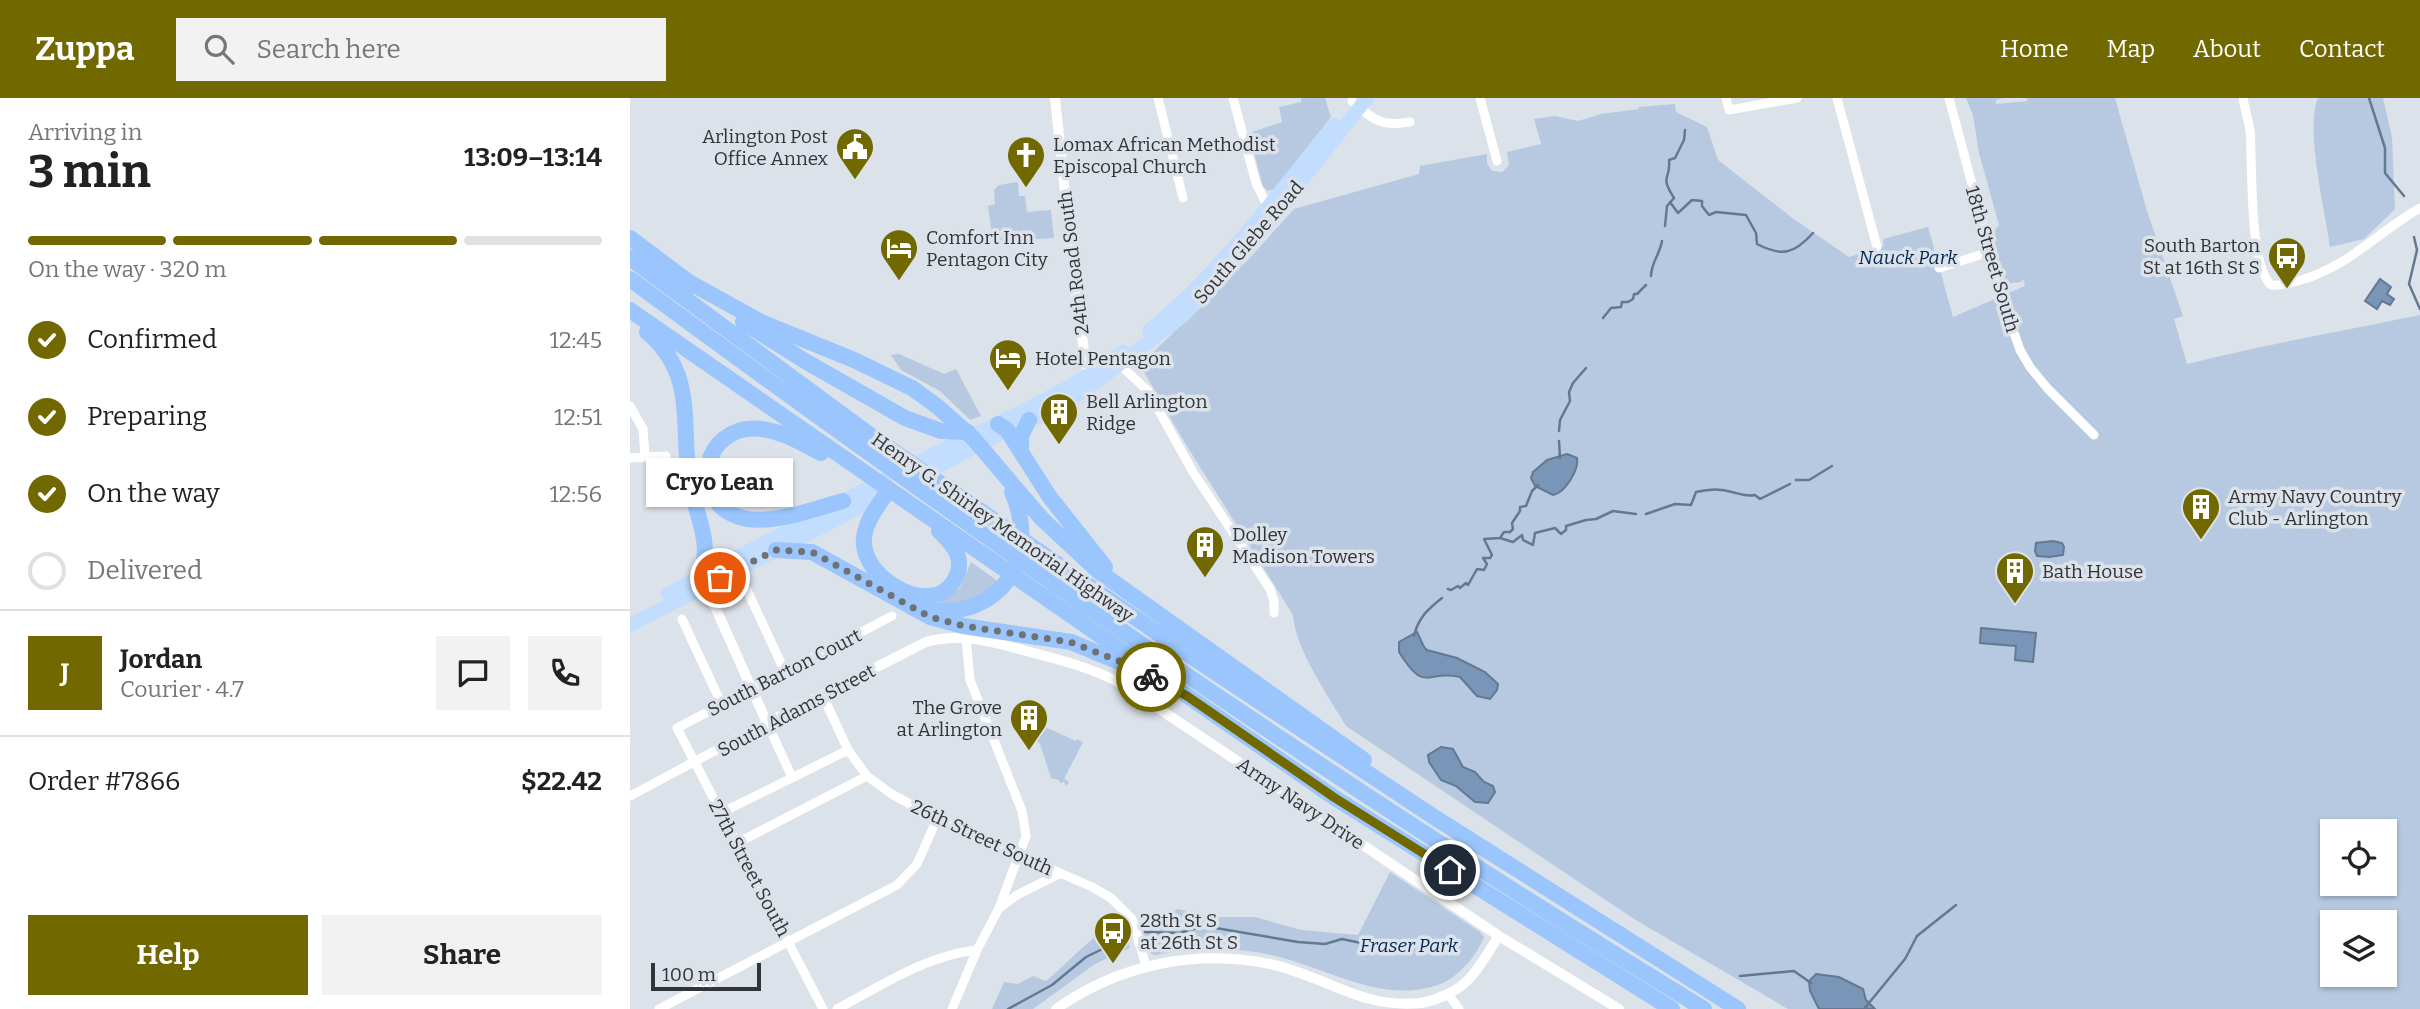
<!DOCTYPE html>
<html lang="en">
<head>
<meta charset="utf-8">
<style>
  body { margin:0; font-family:Bitter,serif; background:#f2f2f2; color:#222; height:100vh; display:flex; flex-direction:column; font-size:26px; white-space:nowrap }
  * { box-sizing:border-box; margin:0 }
  p { font-size:23px; color:#767676 }
  .icon { flex:none; width:38px; height:38px; fill:none; stroke:currentColor; stroke-width:2; stroke-linecap:round; stroke-linejoin:round }
  .map { position:relative; flex:1; overflow:hidden }
  .drawer { display:flex; flex-direction:column; background:#fff; width:630px }
  .drawer>* { flex:none }
  .fabs { position:absolute; left:1690px; top:721px; display:grid; gap:14px }
  .fabs a { display:grid; place-items:center; width:77px; height:77px; border-radius:0px; background:#fff; box-shadow:0 2px 5px #0004; font-size:35px }
  .scale { position:absolute; left:21px; bottom:18px; width:110px; box-sizing:border-box; padding-left:7px; border:4px solid #323437; border-top:0; font-size:19px; line-height:24px; white-space:nowrap; color:#323437; -webkit-text-stroke:5px #dce2e9; paint-order:stroke }
  .pin { position:absolute; display:grid; place-items:center; width:60px; height:60px; color:#fff; margin:-30px; border:4px solid #fff; border-radius:50%; box-shadow:0 2px 7px #0007 }
  .courier { position:absolute; display:grid; place-items:center; width:70px; height:70px; margin:-35px; border:5px solid #716800; border-radius:50%; background:#fff; color:#222; box-shadow:0 2px 9px #0007 }
  .bubble { position:absolute; height:49px; border-radius:0px; background:#fff; box-shadow:0 2px 5px #0004; font-size:23px; font-weight:700; line-height:49px; text-align:center }
  .head em { font-style:normal; font-weight:700 }
  .head div { display:flex; flex-direction:column-reverse }
  .head { display:flex; align-items:center; justify-content:space-between; height:119px; padding:0 28px }
  h1 { font-size:46px; font-weight:700; line-height:52px }
  .bar { display:grid; grid-template-columns:repeat(4,1fr); gap:10px 7px; align-content:center; height:84px; padding:0 28px }
  .bar i { height:9px; border-radius:5px; background:#e0e0e0 }
  .bar .on { background:#716800 }
  .bar p { grid-column:span 4 }
  .line { display:flex; align-items:center; gap:18px; padding:0 28px; border-top:2px solid #e0e0e0 }
  .line div { flex:1 }
  .round { display:grid; place-items:center; flex:none; width:74px; height:74px; border-radius:0px; background:#f2f2f2 }
  ol { padding:0 28px; list-style:none }
  li { display:flex; align-items:center; gap:21px; height:77px }
  li p { margin-inline-start:auto }
  li .icon { padding:7px; border-radius:50%; background:#716800; color:#fff; stroke-width:4 }
  li:last-child { color:#767676 }
  li i { width:38px; height:38px; border:4px solid #e0e0e0; border-radius:50% }
  .action { display:flex; gap:14px; margin-top:auto; padding:14px 28px }
  .action a { flex:1; height:80px; border-radius:0px; background:#716800; color:#fff; font-size:28px; font-weight:700; line-height:80px; text-align:center }
  .action a+a { background:#f2f2f2; color:#222 }
  header { display:flex; align-items:center; gap:42px; box-sizing:border-box; height:98px; padding:0 35px; background:#716800; color:#fff }
  header strong { font-size:33px }
  nav { display:flex; gap:38px; margin-inline-start:auto; font-size:24px }
  .search { width:490px; height:63px; background:#f2f2f2; display:flex; align-items:center; gap:18px; box-sizing:border-box; padding:0 24px; border-radius:0px; color:#767676; font-size:26px }
  main { display:flex; flex:1; min-height:0 }
  .map>svg:first-child { display:block }
</style>
</head>
<body>
<header>
<strong>Zuppa</strong>
<div class="search"><svg class="icon" aria-label="search" viewBox="0 0 24 24"><circle cx="10" cy="10" r="6"/><path d="M15 15l6 6"/></svg>Search here</div>
<nav><a>Home</a><a>Map</a><a>About</a><a>Contact</a></nav>
</header>
<main>
<section class="drawer">
<div class="head"><div><h1>3 min</h1><p>Arriving in</p></div><em>13:09–13:14</em></div>
<div class="bar"><i class="on"></i><i class="on"></i><i class="on"></i><i></i><p>On the way · 320 m</p></div>
<ol>
<li><svg class="icon" aria-label="check" viewBox="0 0 24 24"><path d="M5 12l5 5 9-10"/></svg>Confirmed<p>12:45</p></li>
<li><svg class="icon" aria-label="check" viewBox="0 0 24 24"><path d="M5 12l5 5 9-10"/></svg>Preparing<p>12:51</p></li>
<li><svg class="icon" aria-label="check" viewBox="0 0 24 24"><path d="M5 12l5 5 9-10"/></svg>On the way<p>12:56</p></li>
<li><i></i>Delivered</li>
</ol>
<div class="line" style="height:126px"><b class="round" style="background:#716800;color:#fff">J</b><div><b>Jordan</b><p>Courier · 4.7</p></div><a class="round"><svg class="icon" aria-label="chat" viewBox="0 0 24 24"><path d="M4 5h16v11H9l-5 4z"/></svg></a><a class="round"><svg class="icon" aria-label="phone" viewBox="0 0 24 24"><path d="M5 4h4l2 5-3 2q2 4 5 5l2-3 5 2v4C11 20 4 13 5 4z"/></svg></a></div>
<div class="line" style="height:91px"><div>Order #7866</div><b>$22.42</b></div>
<div class="action"><a>Help</a><a>Share</a></div>
</section>
<div class="map">
<svg width="1790" height="911" viewBox="0 0 1790 911">
  <rect width="100%" height="100%" fill="#dce2e9"/>
  <path fill="#b6c9e0" fill-rule="evenodd" d="M671,0H695L701,19L644,91L638,93L633,89L619,35L652,24L649,9L671,4Z
    M1336,0H1373L1366,2V6L1398,3L1396,0H1485L1517,113L1553,218L1544,221L1557,266C1634,247 1712,233 1790,217V911H1158L1004,821L716,628C699,599 665,551 663,517L555,345L510,267L618,162L664,111L789,76L790,68L857,56V65L862,73L872,74L879,67L877,54L911,46L904,21L925,18L948,23L971,16L1009,11L1008,9L1045,6L1046,14L1077,29L1088,62L1165,122L1219,159L1254,148L1253,141L1298,129L1323,219L1395,188L1393,181L1391,184L1374,186L1361,137L1369,127L1349,55L1343,17ZM1703,733H1755V786H1703ZM1703,824H1755V877H1703Z
    M1688,0H1753L1762,39L1765,111L1734,141L1700,149C1695,112 1675,32 1688,0Z
    M388,84L389,98H395L397,114L421,112L424,140L363,144L358,108L365,106L364,92L369,87Z
    M269,256L314,276L326,271L351,318L340,322L310,293L271,272L261,257Z
    M341,464L369,484C350,500 335,506 311,506L309,504L330,490Z
    M415,629L446,643L447,641L453,644L434,681L439,684L436,688L434,684L430,685L429,682L421,680L410,646L406,642L411,635L410,631Z
    M760,774L850,834L854,839C847,857 833,873 817,883C758,911 700,870 641,857C603,849 564,850 525,857L520,855L512,831L548,811L582,819H625L671,832L728,837Z
    M477,831L486,835L494,832L500,850L465,866L403,911H362L374,884L388,886L403,878L416,883C437,866 455,844 477,831Z"/>
  <path fill="#7995b7" stroke="#647891" stroke-width="2" d="M1750,181L1761,189L1757,196L1764,201L1760,207L1752,203L1747,211L1735,203Z
    M937,356L947,360C949,372 935,395 923,397L905,388L901,380L903,374L917,362Z
    M1423,443L1432,445L1434,449L1433,457L1420,459L1407,458L1405,453L1406,445Z
    M1351,530L1406,535L1403,564L1385,562L1386,548L1350,545Z
    M787,534L794,549L797,552L827,560L855,574L868,586L867,592L860,601L847,598L830,579C796,571 796,597 769,554V544Z
    M811,649L823,651L833,669L845,674L854,684L863,688L865,694L858,705L845,704L826,688L811,682L799,664L798,657Z
    M1186,876L1209,879L1233,891L1236,902L1245,911H1189L1180,893L1179,883Z"/>
  <g fill="none" stroke-linecap="round" stroke-linejoin="round">
    <path stroke="#647891" stroke-width="2.5" d="M1739,0L1755,50V75L1774,98
      M1040,104L1048,115L1062,102L1072,103V108L1079,117L1086,114L1116,117L1126,135L1127,146C1152,159 1164,156 1183,135
      M1035,128L1037,108L1044,100C1029,76 1041,83 1039,62L1045,60L1054,42L1055,32
      M1784,139L1787,152L1779,186L1790,211
      M1021,178C1021,165 1030,156 1032,143
      M973,220L981,210L991,209L992,204H998L1003,201L1004,196H1007L1016,187
      M929,333L930,322L940,303L939,294L943,285L956,270
      M929,343L930,360
      M1166,382H1179L1202,368
      M1016,416L1045,406L1061,407L1066,394C1078,391 1090,390 1102,394C1111,396 1116,399 1125,397L1130,401L1160,386
      M870,440L883,444L892,437L893,442L903,447L905,435L925,430L931,436L936,432V428L956,422L966,421L983,413L1006,416
      M818,491L821,492L828,488L830,490L836,485L838,487L847,471L854,472L857,466L853,460H860L862,457L854,441L870,440L874,434H880L883,431L882,425L890,413V409L896,408L902,393L908,387
      M784,538C788,520 798,511 812,500
      M515,834L549,835L574,828L668,844L695,846L712,841L731,845
      M1110,878L1164,873L1181,885
      M378,911L422,887L456,859L495,840
      M1234,911L1275,861L1287,838L1326,807"/>
    <path stroke="#fff" stroke-width="9" d="M528,0L553,100
      M603,0L626,85L639,111
      M850,0L867,63
      M1096,0L1099,12L1167,0
      M1207,0L1247,149
      M1319,0L1374,206L1390,252L1400,269L1418,291L1464,337
      M1613,0C1615,11 1618,21 1620,32C1623,65 1618,165 1641,187C1651,188 1659,185 1668,183C1717,170 1748,134 1790,110
      M722,3C744,22 750,29 780,24
      M1309,170L1359,154
      M487,264L518,293L563,374L640,491L644,503V515
      M0,308L13,331L15,358
      M0,360L36,358
      M117,492L155,574
      M52,521L92,607
      M193,598L218,652L237,678L260,695L307,721L462,789L481,800L502,821L516,868
      M0,698L137,625L162,679
      M91,715L218,652
      M107,745L237,678
      M371,809L387,797L431,775
      M818,896L829,911
      M29,911L267,787L287,766L307,721
      M193,911L47,630L262,518
      M207,911C251,888 297,857 347,852
      M322,911L347,852L369,810L396,738L392,713L340,582L336,540"/>
    <path stroke="#fff" stroke-width="10" d="M425,0L446,198L456,266L462,280
      M74,484L137,625L296,544C333,534 368,545 404,555C435,563 464,571 492,586L869,838L989,911
      M426,911C490,866 568,850 644,867C699,880 732,911 791,905C807,902 826,894 838,882C850,870 859,852 869,838"/>
    <path stroke="#c2ddfe" stroke-width="14" d="M519,233C591,173 646,99 704,27
      M276,370C349,332 426,303 493,254
      M288,379L377,332L429,309L454,293L554,217L615,154L737,0
      M38,496L255,381
      M0,527L258,395"/>
    <path stroke="#9ac6fd" stroke-width="16" d="M0,140L64,188
      M0,160L236,334L568,563L804,719L1108,911
      M0,181C348,438 704,686 1074,911
      M57,183L133,225L224,262L282,290L308,309L343,340L412,421L468,473L734,662
      M0,212L705,700L1042,911
      M113,224L175,263L275,320L311,333L338,334
      M17,234C66,275 51,324 59,379C64,416 83,440 71,479
      M368,326L377,332L419,398L475,469
      M391,354V338L399,322
      M191,355C173,346 152,333 131,331C69,324 56,411 118,421C149,425 183,411 213,403
      M256,396C248,408 238,420 235,434C226,467 269,501 300,498C318,497 333,477 328,459C326,449 317,441 309,433
      M146,452L182,454L300,519L333,528L441,544L504,570
      M297,512C371,522 411,460 382,394"/>
  </g>
  <g fill="none" stroke-linecap="round" stroke-linejoin="round">
    <path stroke="#6e7175" stroke-width="7" stroke-dasharray="0 12.6" d="M90,480L146,452L182,454L300,519L334,528L440,544L497,566L521,579"/>
    <path stroke="#716800" stroke-width="9" d="M521,579L557,598L705,700L820,772"/>
  </g>
  <defs>
    <symbol id="civic-pin" viewBox="-11 -11 22 30"><path d="M0 17L-7.5 6A9.5 9.5 0 1 1 7.5 6Z" fill="#716800" stroke="#dce2e9"/><path d="M-.6-6.5H3V-4.5H.6V-3L4-1V1h2V6H-6V1h2V-1L-.6-3ZM-1.2 2.5V6h2.4V2.5Z" fill="#fff"/></symbol>
    <symbol id="church-pin" viewBox="-11 -11 22 30"><path d="M0 17L-7.5 6A9.5 9.5 0 1 1 7.5 6Z" fill="#716800" stroke="#dce2e9"/><path d="M-1.2-6h2.4v3.5h3.3v2.4h-3.3V6h-2.4V-.1h-3.3v-2.4h3.3Z" fill="#fff"/></symbol>
    <symbol id="hotel-pin" viewBox="-11 -11 22 30"><path d="M0 17L-7.5 6A9.5 9.5 0 1 1 7.5 6Z" fill="#716800" stroke="#dce2e9"/><path d="M-6-4.5h1.5V1H6V5H4.5V3h-9V5H-6ZM-4 0a1.8 1.8 0 1 1 3.6 0ZM.5 0V-2.5h3Q6-2.5 6 0Z" fill="#fff"/></symbol>
    <symbol id="bus-pin" viewBox="-11 -11 22 30"><path d="M0 17L-7.5 6A9.5 9.5 0 1 1 7.5 6Z" fill="#716800" stroke="#dce2e9"/><path d="M-5-6H5V4H4V6H2V4H-2V6H-4V4H-5ZM-3.5-4V0h7V-4ZM-3.5 1.2v1.5H-2V1.2ZM2 1.2v1.5H3.5V1.2Z" fill="#fff"/></symbol>
    <symbol id="building-pin" viewBox="-11 -11 22 30"><path d="M0 17L-7.5 6A9.5 9.5 0 1 1 7.5 6Z" fill="#716800" stroke="#dce2e9"/><path d="M-4-6H4V6H1V3H-1V6H-4ZM-2.5-4.3h1.7v1.8h-1.7ZM.8-4.3h1.7v1.8H.8ZM-2.5-1h1.7V.8h-1.7ZM.8-1h1.7V.8H.8Z" fill="#fff"/></symbol>
  </defs>
  <g fill-rule="evenodd">
    <use href="#civic-pin" x="203" y="27" width="44" height="60"/>
    <use href="#church-pin" x="374" y="35" width="44" height="60"/>
    <use href="#hotel-pin" x="247" y="128" width="44" height="60"/>
    <use href="#bus-pin" x="1635" y="136" width="44" height="60"/>
    <use href="#hotel-pin" x="356" y="238" width="44" height="60"/>
    <use href="#building-pin" x="407" y="292" width="44" height="60"/>
    <use href="#building-pin" x="1549" y="387" width="44" height="60"/>
    <use href="#building-pin" x="553" y="425" width="44" height="60"/>
    <use href="#building-pin" x="1363" y="451" width="44" height="60"/>
    <use href="#building-pin" x="377" y="598" width="44" height="60"/>
    <use href="#bus-pin" x="461" y="811" width="44" height="60"/>
  </g>
  <g text-anchor="middle" stroke-width="7" stroke-linejoin="round" paint-order="stroke">
    <g font-size="19" fill="#323437" stroke="#dce2e9" text-anchor="start">
      <text x="198" y="45" text-anchor="end">Arlington Post<tspan x="198" dy="22">Office Annex</tspan></text>
      <text x="423" y="53">Lomax African Methodist<tspan x="423" dy="22">Episcopal Church</tspan></text>
      <text x="296" y="146">Comfort Inn<tspan x="296" dy="22">Pentagon City</tspan></text>
      <text x="1630" y="154" text-anchor="end">South Barton<tspan x="1630" dy="22">St at 16th St S</tspan></text>
      <text x="405" y="267">Hotel Pentagon</text>
      <text x="456" y="310">Bell Arlington<tspan x="456" dy="22">Ridge</tspan></text>
      <text x="1598" y="405">Army Navy Country<tspan x="1598" dy="22">Club - Arlington</tspan></text>
      <text x="602" y="443">Dolley<tspan x="602" dy="22">Madison Towers</tspan></text>
      <text x="1412" y="480">Bath House</text>
      <text x="372" y="616" text-anchor="end">The Grove<tspan x="372" dy="22">at Arlington</tspan></text>
      <text x="510" y="829">28th St S<tspan x="510" dy="22">at 26th St S</tspan></text>
    </g>
    <g font-size="19" fill="#323437" stroke="#dce2e9">
      <text transform="translate(618 144) rotate(-49)" y="7">South Glebe Road</text>
      <text transform="translate(1363 161) rotate(74)" y="7">18th Street South</text>
      <text transform="translate(443 165) rotate(-97)" y="7">24th Road South</text>
      <text transform="translate(373 429) rotate(35)" y="7">Henry G. Shirley Memorial Highway</text>
      <text transform="translate(154 574) rotate(-27)" y="7">South Barton Court</text>
      <text transform="translate(166 612) rotate(-28)" y="7">South Adams Street</text>
      <text transform="translate(671 705) rotate(34)" y="7">Army Navy Drive</text>
      <text transform="translate(352 739) rotate(25)" y="7">26th Street South</text>
      <text transform="translate(120 770) rotate(62)" y="7">27th Street South</text>
    </g>
    <g font-size="19" font-style="italic" fill="#002954" stroke="#dce2e9">
      <text x="1278" y="166">Nauck Park</text>
      <text x="779" y="854">Fraser Park</text>
    </g>
  </g>
</svg>
<div class="fabs">
<a><svg class="icon" aria-label="locate" viewBox="0 0 24 24"><circle cx="12" cy="12" r="6"/><path d="M12 2v4M12 18v4M2 12h4M18 12h4"/></svg></a>
<a><svg class="icon" aria-label="layers" viewBox="0 0 24 24"><path d="M12 4l9 5-9 5-9-5zM3 14l9 5 9-5"/></svg></a>
</div>
<div class="scale">100 m</div>
<div class="pin" style="left:90px;top:480px;background:#ea580c"><svg class="icon" aria-label="bag" viewBox="0 0 24 24"><path d="M5 8h14l-1 12H6zM9 8a3 3 0 0 1 6 0"/></svg></div>
<div class="pin" style="left:820px;top:772px;background:#1f2937"><svg class="icon" aria-label="home" viewBox="0 0 24 24"><path d="M3 11l9-7 9 7M6 9v11h12V9"/></svg></div>
<div class="courier" style="left:521px;top:579px"><svg class="icon" aria-label="bike" viewBox="0 0 24 24"><circle cx="6" cy="16" r="4"/><circle cx="18" cy="16" r="4"/><path d="M6 16l4-8h5l3 8M10 8l3 8H6M13 5h3"/></svg></div>
<div class="bubble" style="left:16px;top:360px;width:147px">Cryo Lean</div>
</div>
</main>
</body>
</html>
